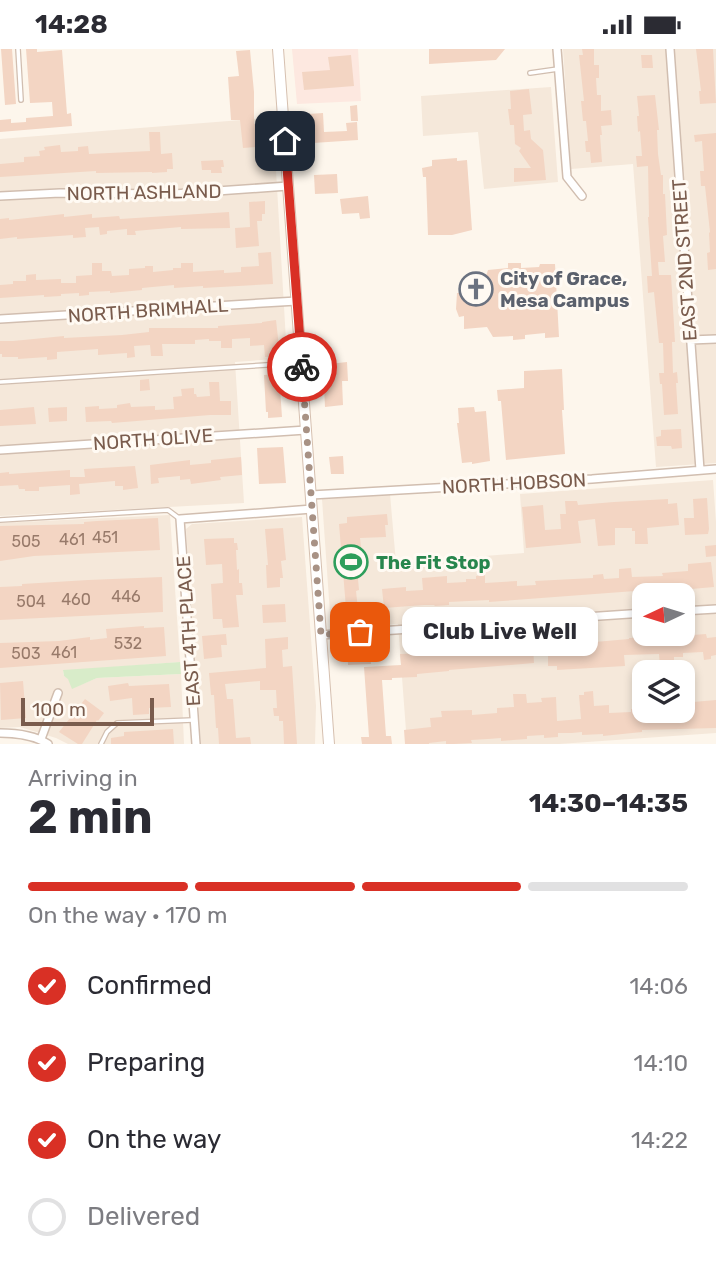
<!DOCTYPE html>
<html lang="en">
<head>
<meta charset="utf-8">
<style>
  body { margin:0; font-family:Rubik,sans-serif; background:#f7f7f7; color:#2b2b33; height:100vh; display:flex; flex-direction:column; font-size:26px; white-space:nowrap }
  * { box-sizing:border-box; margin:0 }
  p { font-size:23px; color:#7c7c81 }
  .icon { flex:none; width:38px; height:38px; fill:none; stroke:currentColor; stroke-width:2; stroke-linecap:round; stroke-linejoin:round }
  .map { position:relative; height:695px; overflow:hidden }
  .details { display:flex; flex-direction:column; background:#fff; flex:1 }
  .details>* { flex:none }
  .needle { width:46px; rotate:266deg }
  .controls { position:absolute; left:632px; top:534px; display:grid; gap:14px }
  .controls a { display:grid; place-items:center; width:63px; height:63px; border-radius:14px; background:#fff; box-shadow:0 4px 10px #0003; font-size:35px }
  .scale { position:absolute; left:21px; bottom:18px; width:133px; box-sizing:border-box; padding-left:7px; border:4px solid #7a5c4d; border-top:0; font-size:19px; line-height:24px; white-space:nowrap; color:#7a5c4d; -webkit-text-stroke:5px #fffaf3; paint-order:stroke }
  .pin { position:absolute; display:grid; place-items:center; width:60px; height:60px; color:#fff; margin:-30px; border-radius:14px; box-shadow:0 4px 10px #0006 }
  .courier { position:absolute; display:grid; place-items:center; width:70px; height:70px; margin:-35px; border:5px solid #d93025; border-radius:50%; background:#fff; color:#222; box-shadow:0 2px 9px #0007 }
  .bubble { position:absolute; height:49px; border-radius:14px; background:#fff; box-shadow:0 4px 10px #0003; font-size:23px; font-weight:700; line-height:49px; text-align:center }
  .headline em { font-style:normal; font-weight:700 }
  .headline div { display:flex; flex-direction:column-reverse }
  .headline { display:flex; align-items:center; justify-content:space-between; height:119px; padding:0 28px }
  h1 { font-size:46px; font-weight:700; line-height:52px }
  .bar { display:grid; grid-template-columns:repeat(4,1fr); gap:10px 7px; align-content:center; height:84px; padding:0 28px }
  .bar i { height:9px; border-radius:5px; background:#e1e1e2 }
  .bar .selected { background:#d93025 }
  .bar p { grid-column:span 4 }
  ol { padding:0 28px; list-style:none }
  li { display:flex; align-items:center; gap:21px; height:77px }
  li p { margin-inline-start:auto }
  li .icon { padding:7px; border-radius:50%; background:#d93025; color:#fff; stroke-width:4 }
  li:last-child { color:#7c7c81 }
  li i { width:38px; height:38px; border:4px solid #e1e1e2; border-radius:50% }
  .status { display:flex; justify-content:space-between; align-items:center; height:49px; padding:0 35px; background:#fff; direction:ltr }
  .status svg { height:19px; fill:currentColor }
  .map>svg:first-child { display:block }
</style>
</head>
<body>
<div class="status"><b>14:28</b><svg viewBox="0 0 49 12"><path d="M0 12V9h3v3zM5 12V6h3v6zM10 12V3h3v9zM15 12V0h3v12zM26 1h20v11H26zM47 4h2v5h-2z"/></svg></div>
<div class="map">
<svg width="716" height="695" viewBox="0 0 716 695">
  <rect width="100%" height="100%" fill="#fdf6ec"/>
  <path fill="#f5e8da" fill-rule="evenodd" d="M563,0H716V414L656,418L633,115L571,120Z
    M551,38L558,133L484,140L478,83L423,87L421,47Z
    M254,70H273L287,309L235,313L244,454L0,467V90Z
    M713,431L716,473V684L559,695H407L398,575L331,579L322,450L390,445L396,514L524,504L520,445ZM644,546H682V584H644ZM644,623H682V662H644Z
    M170,466L180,613L63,622L64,627L68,629L73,639L97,629L181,625L184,695H68L56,689L20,678L0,679V474Z
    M302,468L316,657L315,695H201L186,480L192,475Z"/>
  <path fill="#fde8e0" d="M292,0H358L361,52L297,55Z"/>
  <path fill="#d8ecc9" d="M180,613L181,625L97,629L72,640L68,630L64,627L63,621Z"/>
  <path fill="#f3d5c3" d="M1,0H12L16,55L5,56Z
    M26,0H37V3L62,1L67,65L71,64L72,77L0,83V71L11,70V74L26,73V69L53,67L52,53L30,54Z
    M429,0H505L496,11L429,15Z
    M582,0H594V16H599V29H596L597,46H601V62L611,61L612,76L601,77L602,86H600L602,113L591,114L590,103H586L585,92H588L586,72H583L581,52H584L579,6H583Z
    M696,0H713L716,54L700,55L699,42H701Z
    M250,1L254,43V75H256L257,98L243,99L240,71H231L228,28L239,27L236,2Z
    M351,6L354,37L304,41L302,23L330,21L328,8Z
    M641,6H652L653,19H642Z
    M529,40L532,65L523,66L524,82L530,81L531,90L543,101L546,131L514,133V119H531L519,102L521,99L515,95L514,76H510L508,60H511L510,42Z
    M655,46L659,81H657L658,105L661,126H663V145H665L667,186L663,187L665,213H658L659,226H671L675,293H672L673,324L677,323L678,334H676L678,365L664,366L662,335H660L659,324H664L663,294H659L654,243L648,244L647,227H652L648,168H649L648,117L637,118L636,107H642L640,82L638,83L637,67H639L637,47Z
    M357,56L358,72H351L350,57Z
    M323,64L324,83L347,82L346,74L357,73L358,91L313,94L312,72H309L308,65Z
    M149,83H160L161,105L172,104L173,120H167V123L152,124V123L96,124V122L0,128V115L24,113V108L40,107L39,102L45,101L44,98L60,96L61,103L78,102V98L88,97L89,105L150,102Z
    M716,84V220L708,221L707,204L710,203L709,184L710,183L705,137H701L700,122H704L702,92L695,93L694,86Z
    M457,109V112L467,111L472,181L452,186H428L426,128H423L422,119L432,117V111Z
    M223,111L224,118H221L222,124H211V121H202L201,112Z
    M337,125L338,144L315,145L314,126Z
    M368,147L370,169L360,170L359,164L342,165L340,150Z
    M265,152V165H262V172H257L259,197L236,199L235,179L250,178L249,153Z
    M229,163L230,179L181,180V178L135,182L136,186H127V180L107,182V185L100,186L99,178L85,179L86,188L73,189V186L17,190V188L0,190V170L9,169V171L64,165V168L92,165V169L119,167L120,170Z
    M271,203L273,235L203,239V237L174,239V236L142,239V241L110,244V242L89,243V246L79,247V244L61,245V247L44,248V246L0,249V236L13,235V232H26V226L36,225V231L61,230V234H76V227L92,226V214H102V222H111L112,227L129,226V220L145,219V217H153V223L173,221V219H181V214H193V223L224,221V224L241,223V218L259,217L258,204Z
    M508,214H521V219L539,218L540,215H555L559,288L545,289V284L525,286V290L513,291V287L493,288L487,278L464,280V267L459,268L456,260L457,244H462L461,232L485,230L488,221L508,219Z
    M276,271L280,307L265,308L264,296L250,297V289L232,290V299H221V292H209V290L195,291V295H162L163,307H151L150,296L134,297L135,308L127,309V304L98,306V300L57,303V310L47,311V308L18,310V308H2V305H0V292H13L64,287V289L122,286L149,283V279H218V277L262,274V273Z
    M347,313L348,332H342L343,356L325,358L324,338H331L329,315Z
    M562,320L564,361H562L565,405L506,411L501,352H498L497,341L524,339V322Z
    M279,325L282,368L268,369V363H266L264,326Z
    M149,330L150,341L140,342V331Z
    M209,333H219L220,352H231V366H210L112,374L111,372L86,373L85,358L99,357V360L117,359V356L130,354L131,358L155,357V361L174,360L173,348L182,347L181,340L194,339V345H196L197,348L210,347Z
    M34,358L36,375L0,377V361Z
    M67,358V372L49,373L48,359Z
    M474,358L475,363L486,362L490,412L472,415V413L462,414L457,374H459L458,359Z
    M681,380L682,399L672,400L671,397H657L656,388L661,387V381Z
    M283,398L286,434L259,435L257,399Z
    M343,407L344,425H331L329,408Z
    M241,408L242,426L220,428L221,431L191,435L190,430L180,431V427L158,429L159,434L151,435L150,416L190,411V416L211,414V411Z
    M135,417L138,439L123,441V437H115V432L79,435L80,445L70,446V436L39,438V442H25V440H19L18,436L0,437V424L9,423V425L70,421V428H85L84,420Z
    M707,449L709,480L708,485L685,486L684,469H694L693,450Z
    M668,450V455L677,454L679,476L647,479L648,495H635V482H632V479H615V496L598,497L595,470L578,472L581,494L526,499L522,458L543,456L545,481L561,480L560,465H566L565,452H577L578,456L614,453Z
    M387,465L388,476H385L386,488L360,489L362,507L358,508L359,518L357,519L359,541L356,542L359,570L347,571L339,475L347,474V468Z
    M158,469L160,501L34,507L0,512V477L84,475V473L97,472Z
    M283,479L286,511L281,512L283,529H280V538L267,539L266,516H268L265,480Z
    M234,489V494H237L238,501H236L237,521L239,520V534H242L243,546H236L239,578L223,579L222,570H213L211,535L223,534L222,515L206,516L204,490Z
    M716,496V507L706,508L705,497Z
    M711,513L714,538L635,545V542L489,553V551L449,553V556L435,557L434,556H424L384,559L382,540L406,538V542L423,541L422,529L447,527V534L466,533V530H476V527L485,526V534L517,532V537L536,536L535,532L593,529V526L603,525L604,530L619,529V520L631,519L632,528L663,527L662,524L688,522V515Z
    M162,528L163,563L0,571V538L22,537V535L88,531Z
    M285,555L286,573L263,574L262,556Z
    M144,577V579L164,578L166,607L0,619V594L59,592L90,588V591L107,589L106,580Z
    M226,585L227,596H221L222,608L204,610L202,587Z
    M706,585L707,589L716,588V606L711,607V610L704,611L703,603L683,604V608H674V616L660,617L659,605L624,606L625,617L557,621V617H548V602L595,597V593L629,590V589L653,588V589Z
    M288,588V600L282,601L283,618L292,617L297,695H284L283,672H279V667H274L273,659H277L276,641H260V632L225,635L227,650H233L236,689L250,688L251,695H219L218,679H216L214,646H211L209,624L266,619L265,590Z
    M347,595H362V597L370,596L371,615L348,616Z
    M506,596V598L533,597L534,614L449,621V622L417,625V628L392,629V631H382L386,687H391L392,695H362L361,688H369L364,618L401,616L400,605L426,604V601L447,599V601Z
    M23,632L26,669L1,671L0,634Z
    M128,634L129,637L169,635L171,658L149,659V665L133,666L132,649L110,652L108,637Z
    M593,642L594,657L609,656V664L631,663V660L644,659V662H682V654L716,651V679L642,681V683L603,687V685L582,686V683L572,684H558V688L544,689V686L527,687V690L513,691L501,692V689L488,690L471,691L472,694L454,695H446V692L429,694V695H405L404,681L431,678L430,669L442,668L441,662L472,661V666L497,664V659L514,658L513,645H526L527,654L542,653L541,649L556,648L557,672L581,670L579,646H584V643Z
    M85,650L104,664L98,672L97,671L82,695H78L59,683Z
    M173,680L174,695H111V689L124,687V683Z"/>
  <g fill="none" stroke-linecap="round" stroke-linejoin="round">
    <defs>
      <path id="service" d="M18,0L21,51
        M530,24L558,20
        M0,333L299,314
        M0,471L168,461L180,470
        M101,695L107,683L117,674L193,671"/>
      <path id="minor" d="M557,0L567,128L582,147
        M670,0L700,421
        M0,147L60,144L174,145L288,137
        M0,270L297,252
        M690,291L716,290
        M0,401L306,381
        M311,446L592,430L716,420
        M682,562L716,560
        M321,586L644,564
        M0,684C17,684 34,686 48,695
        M41,690L58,644
        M196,695L180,470L312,460"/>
      <path id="secondary" d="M278,0L329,695"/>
    </defs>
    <use href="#service" stroke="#d1beb0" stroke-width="6"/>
    <use href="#minor" stroke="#d1beb0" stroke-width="10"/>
    <use href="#secondary" stroke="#d6c0b0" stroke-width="12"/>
    <use href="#service" stroke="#fff" stroke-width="3.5"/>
    <use href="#minor" stroke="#fff" stroke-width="7"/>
    <use href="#secondary" stroke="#fff" stroke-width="10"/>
  </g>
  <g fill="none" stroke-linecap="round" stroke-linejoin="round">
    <path stroke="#a89285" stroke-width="7" stroke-dasharray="0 12.6" d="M302,318L321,586L360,583"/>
    <path stroke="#d93025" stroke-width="9" d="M285,92L302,318"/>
  </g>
  <defs>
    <symbol id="church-ring" viewBox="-11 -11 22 22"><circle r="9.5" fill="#fffaf3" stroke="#6b7280" stroke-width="1.5"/><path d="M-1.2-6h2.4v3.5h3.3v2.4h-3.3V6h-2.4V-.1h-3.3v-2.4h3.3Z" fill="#6b7280"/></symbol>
    <symbol id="stadium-ring" viewBox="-11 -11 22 22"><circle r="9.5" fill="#fffaf3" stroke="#2e9e5b" stroke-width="1.5"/><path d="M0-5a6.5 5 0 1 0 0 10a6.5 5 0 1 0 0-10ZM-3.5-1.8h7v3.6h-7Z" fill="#2e9e5b"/></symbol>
  </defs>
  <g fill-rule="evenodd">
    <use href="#church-ring" x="457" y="221" width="38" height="38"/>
    <use href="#stadium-ring" x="332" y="494" width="38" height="38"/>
  </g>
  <g text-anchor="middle" stroke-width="6" stroke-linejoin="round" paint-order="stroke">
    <g font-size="16" fill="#987a6a">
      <text x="105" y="494">451</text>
      <text x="72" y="496">461</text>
      <text x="26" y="498">505</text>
      <text x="126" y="553">446</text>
      <text x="76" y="556">460</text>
      <text x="31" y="558">504</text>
      <text x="128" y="600">532</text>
      <text x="64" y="609">461</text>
      <text x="26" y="610">503</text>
    </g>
    <g font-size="19" fill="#7a5c4d" stroke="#fffaf3">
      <text transform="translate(144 143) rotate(-1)" y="7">NORTH ASHLAND</text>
      <text transform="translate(684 211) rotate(-94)" y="7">EAST 2ND STREET</text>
      <text transform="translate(148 261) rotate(-4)" y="7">NORTH BRIMHALL</text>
      <text transform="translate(153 390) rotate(-4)" y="7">NORTH OLIVE</text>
      <text transform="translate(514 434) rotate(-3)" y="7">NORTH HOBSON</text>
      <text transform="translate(188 582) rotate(-94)" y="7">EAST 4TH PLACE</text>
    </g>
    <g font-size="19" font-weight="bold" fill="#5b616d" stroke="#fffaf3" text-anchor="start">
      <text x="500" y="236">City of Grace,<tspan x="500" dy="22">Mesa Campus</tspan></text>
    </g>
    <g font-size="19" font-weight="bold" fill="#27864d" stroke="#fffaf3" text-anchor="start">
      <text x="376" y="520">The Fit Stop</text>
    </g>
  </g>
</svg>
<div class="controls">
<a><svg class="needle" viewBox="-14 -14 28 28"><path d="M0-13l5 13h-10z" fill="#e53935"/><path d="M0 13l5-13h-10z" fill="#7c7c81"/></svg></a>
<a><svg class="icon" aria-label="layers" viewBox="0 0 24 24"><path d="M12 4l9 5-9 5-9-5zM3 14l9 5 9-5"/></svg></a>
</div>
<div class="scale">100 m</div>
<div class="pin" style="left:360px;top:583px;background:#ea580c"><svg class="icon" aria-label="bag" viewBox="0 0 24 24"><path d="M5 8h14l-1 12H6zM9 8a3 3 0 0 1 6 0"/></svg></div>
<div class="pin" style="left:285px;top:92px;background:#1f2937"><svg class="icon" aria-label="home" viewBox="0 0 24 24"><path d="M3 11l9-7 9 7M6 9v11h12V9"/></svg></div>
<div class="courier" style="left:302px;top:318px"><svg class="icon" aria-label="bike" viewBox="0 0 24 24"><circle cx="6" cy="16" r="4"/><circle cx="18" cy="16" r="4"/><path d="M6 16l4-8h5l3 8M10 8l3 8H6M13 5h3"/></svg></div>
<div class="bubble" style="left:402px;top:558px;width:196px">Club Live Well</div>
</div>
<section class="details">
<div class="headline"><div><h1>2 min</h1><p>Arriving in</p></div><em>14:30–14:35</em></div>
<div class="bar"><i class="selected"></i><i class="selected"></i><i class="selected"></i><i></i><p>On the way · 170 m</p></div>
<ol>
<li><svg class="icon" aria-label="check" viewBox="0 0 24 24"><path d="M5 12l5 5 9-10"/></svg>Confirmed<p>14:06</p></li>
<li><svg class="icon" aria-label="check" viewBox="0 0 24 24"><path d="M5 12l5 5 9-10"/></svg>Preparing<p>14:10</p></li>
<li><svg class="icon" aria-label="check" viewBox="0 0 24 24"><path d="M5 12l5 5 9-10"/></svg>On the way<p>14:22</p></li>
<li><i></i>Delivered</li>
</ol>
</section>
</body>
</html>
